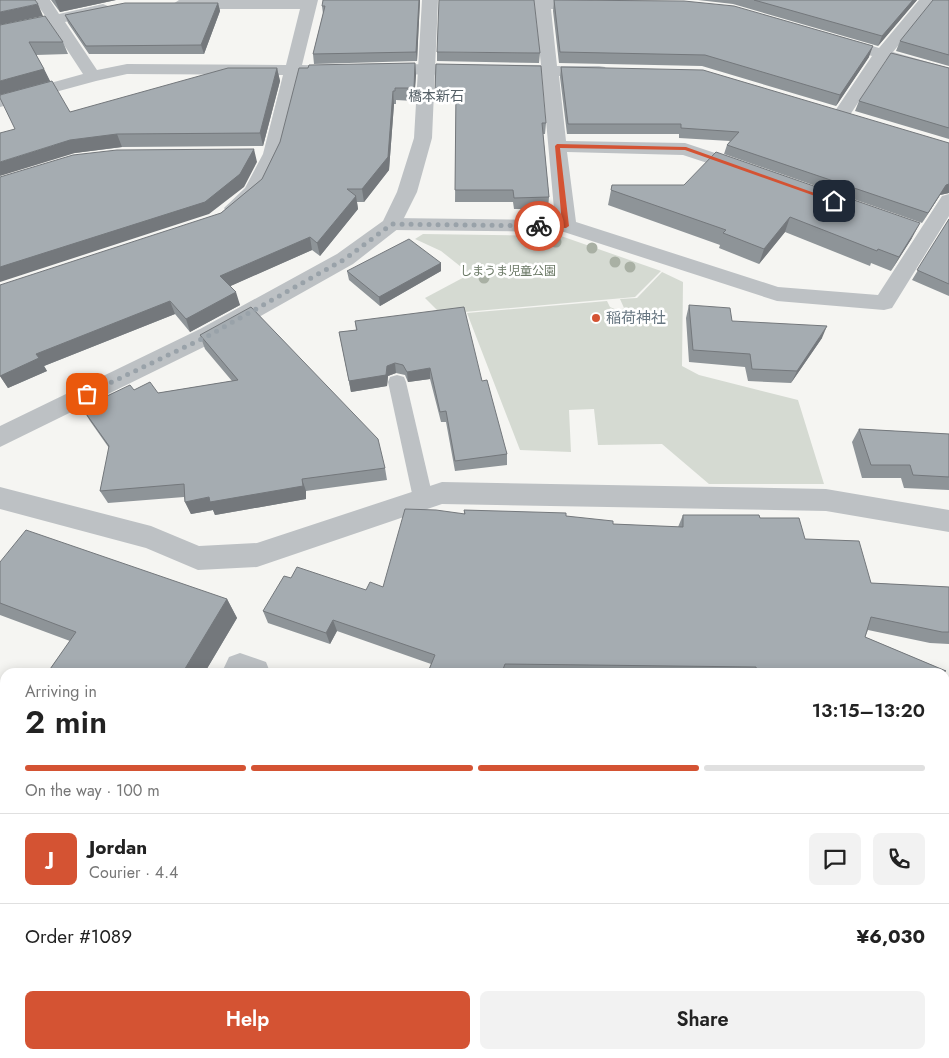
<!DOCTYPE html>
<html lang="en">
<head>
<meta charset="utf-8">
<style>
  body { margin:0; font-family:Jost,"Noto Sans JP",sans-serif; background:#f2f2f2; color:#222; height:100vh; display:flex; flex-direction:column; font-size:19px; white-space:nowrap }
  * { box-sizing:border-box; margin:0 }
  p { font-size:16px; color:#767676 }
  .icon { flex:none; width:28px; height:28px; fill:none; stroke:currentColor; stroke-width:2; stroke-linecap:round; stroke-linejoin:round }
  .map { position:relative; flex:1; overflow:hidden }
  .drawer { position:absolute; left:0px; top:668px; width:950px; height:391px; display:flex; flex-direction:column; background:#fff; border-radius:15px 15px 0 0; box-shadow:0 2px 12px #0003 }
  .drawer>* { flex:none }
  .pin { position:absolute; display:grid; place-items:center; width:42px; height:42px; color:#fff; margin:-21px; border-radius:10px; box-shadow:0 2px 8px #0006 }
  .courier { position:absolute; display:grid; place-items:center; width:50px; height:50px; margin:-25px; border:4px solid #d45333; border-radius:50%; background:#fff; color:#222; box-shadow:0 1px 6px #0007 }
  .summary em { font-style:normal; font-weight:600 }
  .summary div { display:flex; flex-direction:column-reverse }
  .summary { display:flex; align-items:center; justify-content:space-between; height:85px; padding:0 25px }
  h1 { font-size:32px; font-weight:600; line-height:38px }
  .bar { display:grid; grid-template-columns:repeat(4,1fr); gap:8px 5px; align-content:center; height:60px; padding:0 25px }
  .bar i { height:6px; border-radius:4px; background:#e0e0e0 }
  .bar .current { background:#d45333 }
  .bar p { grid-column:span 4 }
  .line { display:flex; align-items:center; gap:12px; padding:0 25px; border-top:1px solid #e0e0e0 }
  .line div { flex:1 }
  .round { display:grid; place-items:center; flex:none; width:52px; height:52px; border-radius:8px; background:#f2f2f2 }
  .primary-button { display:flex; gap:10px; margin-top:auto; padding:10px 25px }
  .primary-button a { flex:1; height:58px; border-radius:8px; background:#d45333; color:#fff; font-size:20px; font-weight:600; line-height:58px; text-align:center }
  .primary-button a+a { background:#f2f2f2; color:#222 }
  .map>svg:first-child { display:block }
</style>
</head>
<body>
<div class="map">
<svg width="949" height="1058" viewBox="0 0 949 1058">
  <rect width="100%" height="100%" fill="#f5f5f2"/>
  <path fill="#d5dad2" d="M423,234L561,236L661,271L635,297L441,314L425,298L470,274L441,251L415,239Z
    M662,272L683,282L682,366L699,375L798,400L824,484H709L662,444L598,445L594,409L569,410L571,452L520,450L467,313L607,301L610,307L619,311L624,308L620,299L637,298Z"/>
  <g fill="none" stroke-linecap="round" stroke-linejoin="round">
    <path fill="#bdc1c4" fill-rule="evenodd" d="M397,375L404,377L406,382L433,498L430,504L423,506L416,504L413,498L388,382L390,377Z"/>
    <path fill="#bdc1c4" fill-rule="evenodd" d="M34,0H50L59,14L103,4L108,6L111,9L108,12L65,22L97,70L127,64L286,65L300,9H181L176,7L173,4L179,0H318L302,65L340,66L342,70L340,74L300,75C294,100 290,131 281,155C273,174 252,219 227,212L224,208L245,188L263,154L283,75L127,74L96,81L0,107V97L83,74L51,25L0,37V27L46,17Z
      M534,0H592L597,2L600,5L597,8L592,10L551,9L557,66H599L605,67L607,71L605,75L599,76H559L566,141L685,143L754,166L757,170L754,174L747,176L683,155L567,152L576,222L778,287L878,295L942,196L949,194V216L892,308L884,310L777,301L564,232L392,230L385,228L382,224L385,220L392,218L555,220L542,76L377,74L371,73L369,69L371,65L377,64L541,65Z
      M919,0H935L893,52L949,68V78L886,60L848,118L842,119L836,118L833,114L872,56L829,43L827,40L829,37L835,35L879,48Z
      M442,482L826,489L949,510V532L826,511L442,504L257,567L198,570L146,548L0,509V487L151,526L199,546L257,543Z
      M240,653L266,662L270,672H222L229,657Z
      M945,834H949V868H945Z
      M5,946V985L0,987V948Z
      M172,1054H212L213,1058H173Z
      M479,1054H561L563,1058H522L521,1056L520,1058H477Z"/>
    <path fill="#bdc1c4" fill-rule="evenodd" d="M422,0H438L432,138L417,192L399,228L353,264L216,341L0,447V426L200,329L337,254L383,221L397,192L414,138Z"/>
  </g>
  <g fill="#a9b0a4">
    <circle cx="556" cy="242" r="5.5"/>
    <circle cx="592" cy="248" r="5.5"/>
    <circle cx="615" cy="262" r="5.5"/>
    <circle cx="630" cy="267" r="5.5"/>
    <circle cx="484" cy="278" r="5.5"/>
  </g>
  <path fill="#8e9498" d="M51,0H116L60,12Z
    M420,0L417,61L314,64L313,54L323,14L322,6Z
    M554,0L869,57L836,106L702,66L559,63L553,11Z
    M698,0H917L878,46L733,4Z
    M949,0V66L896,51L900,41Z
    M218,3L220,11L204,54H89L68,23L65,15Z
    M0,25L63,42L68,54L36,55L44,69L50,81L70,112L277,68L280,81L263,146L122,147L75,153L15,129Z
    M437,52L540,53L539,63L437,61Z
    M415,63L416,75L414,101L396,100V104H394L389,170L364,202H357L358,209L320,256L312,250L230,286L240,305L190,332L175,314L44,366L47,371L8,388L0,376L221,213L262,179L280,142L308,68Z
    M436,64L546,123L545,134H543L549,197L548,209H514L513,202H455L456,101H436L435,90Z
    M561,67L949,143V193L940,195L922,223L724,154L727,145L730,141L679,138V134H567L560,77Z
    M949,68V139L855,111L859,101Z
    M612,185L912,238L891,271L871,263L870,266L785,232L759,264L719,248L720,245L608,205Z
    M949,219V296L912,280Z
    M441,263V271L380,306L349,280L347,271Z
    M689,305L732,321L822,338L791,383L748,381L745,367L689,362L686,318Z
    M355,321L482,381L507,454V465L455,471L446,422H441L430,379L408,382L405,375L396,373L388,376L387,386L351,392L339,332L356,330Z
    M200,335L385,468L387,480L306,491V499L215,515L213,510L191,514L185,502L184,497L108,503L100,491L109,448L90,421L82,408L134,390L158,393L232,381L205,349Z
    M859,429L949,434V490L904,488L901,478H862L852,442Z
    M464,510L566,516L613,524L678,527L683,515L760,518L805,539L871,583L949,587V644L930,643L868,630L865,637L946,671L944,672H428L431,664L337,631L330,644L268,623L263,611L291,578L366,590L383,587L464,514Z
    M0,562L227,599L237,618L205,672H48L70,641L0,615Z
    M945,736H949V804H945Z
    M949,1006V1058H806L817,1054H945V1007Z
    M605,1054H719L723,1058H608Z"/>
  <path fill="#74787c" d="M55,0H116L60,12Z
    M419,0H420L417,61L416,52Z
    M913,0H917L878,46L882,36Z
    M218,3L220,11L204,54L201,45Z
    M38,4L43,16L0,25V12Z
    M873,46L869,57L836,106L840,95Z
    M415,63L416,75L414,101V88Z
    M277,68L280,81L263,146L260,133Z
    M44,69L50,81L0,95V81Z
    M393,91L394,104L389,170L364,202L362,189Z
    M117,134L122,147L75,153L0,176V162L70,140Z
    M254,149L257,162L244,187L209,214L0,282V267Z
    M949,184V193L940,195L922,223L928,213L946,185Z
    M356,196L358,209L320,256L317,243Z
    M790,217L785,232L759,264L764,249Z
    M920,223L912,238L891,271L899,257Z
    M310,237L312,250L224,289L220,276Z
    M441,263V271L380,306L379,297Z
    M236,292L240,305L190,332L186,319Z
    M170,301L175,314L44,366L47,371L8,388L0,376L36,354Z
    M827,326L822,338L791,383L797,371Z
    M395,363L396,373L388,376L387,386L351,392L349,381Z
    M430,368V379L408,382L407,372Z
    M302,479L306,491V499L215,515L213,510L191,514L185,502Z
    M227,599L237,618L205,672H183Z
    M333,620L337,631L330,644L326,633Z
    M42,1054H59L53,1058H36Z
    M289,1054H297L292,1058H284Z"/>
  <path fill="#a5acb1" stroke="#74787c" d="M0,0H35L38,4L0,12Z
    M323,0H419L416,52L313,54L325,6H322Z
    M439,0H534L540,53L437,52Z
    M554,0L684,1L734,6L873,46L840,95L705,55L560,52Z
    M754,0H913L882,36Z
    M933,0H949V55L900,41Z
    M125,3H218L201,45L86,46L65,15Z
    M45,16L63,42H29L44,69L0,81V25Z
    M891,53L949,68V128L859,101Z
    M415,63L414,88H395V91H393L388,157L362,189H347L356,196L317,243L310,237L220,276L236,292L186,319L170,301L36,354L39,358L0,376V285L221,213L262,179L280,142L299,68H308L309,65Z
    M436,64L541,66L546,123H542L549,197L514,198L513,190H455L456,90H435Z
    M561,67L703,70L949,143V184L946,185L928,213L727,145L739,132L681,128V124H568Z
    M228,68H277L260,133L117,134L70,140L0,162V133L15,129L0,98V95L52,81L70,112Z
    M254,149L240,174L205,202L0,267V177L73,155L117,150Z
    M716,152L920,223L899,257L878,249L877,251L790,217L764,249L723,233L726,230L611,190L612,185H684Z
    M949,219V284L917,270Z
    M409,239L441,263L379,297L347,271Z
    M689,305L730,308L732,321L827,326L797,371L752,369L750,354L693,350Z
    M251,307L378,439L385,468L302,479L303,486L210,502L209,497L185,502L184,484L100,491L109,446L82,408L130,385L134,390L150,382L158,393L238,380L200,335Z
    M464,307L482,381L487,380L507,454L455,461L446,411L440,412L430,368L407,372L403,365L395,363L387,366L386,375L349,381L339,332L357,330L355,321Z
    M859,429L949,434V477L913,475L910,465H871Z
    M405,509L436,510L465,514L464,510L566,513V516L613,521V524L683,527V515H759L760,518H799L805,539L859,541L871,583L949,587V632H942L871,617L865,637L946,671H903V672H862V671H757L756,667L505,664L502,672H428L435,655L333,620L326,633L263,611L284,576L291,578L297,567L366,590L370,582L383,587Z
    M26,530L227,599L183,672H48L76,632L0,603V562Z
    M945,736H949V796H945Z
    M949,896V982H945V897Z
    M5,992V1054H42L36,1058H0V995Z
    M949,1010V1058H818L830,1054H945V1012Z
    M268,1054H289L284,1058H271Z
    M611,1054H719L723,1058H614Z"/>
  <path fill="#d45333" d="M557,144L686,147L837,201L832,202L685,150L560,148L569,226L566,228L539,227L537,224H562L555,146Z"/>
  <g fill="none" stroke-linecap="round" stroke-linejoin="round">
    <path stroke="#99a2a9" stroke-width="5" stroke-dasharray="0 9" d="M87,394L208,336L345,259L392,224L539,226"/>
  </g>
  <circle fill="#d45333" stroke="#fff" stroke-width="2" cx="596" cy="318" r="5"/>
  <g text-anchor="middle" stroke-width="5" stroke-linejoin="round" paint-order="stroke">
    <g font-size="12" fill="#6a7865" stroke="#fff">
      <text x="508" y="275">しまうま児童公園</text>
    </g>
    <g font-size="14" fill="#545f66" stroke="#fff">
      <text x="436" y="101">橋本新石</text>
    </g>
    <g font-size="15" fill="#677681" stroke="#fff" text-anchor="start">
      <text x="606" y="323">稲荷神社</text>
    </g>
  </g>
</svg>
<div class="pin" style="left:87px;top:394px;background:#ea580c"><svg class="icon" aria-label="bag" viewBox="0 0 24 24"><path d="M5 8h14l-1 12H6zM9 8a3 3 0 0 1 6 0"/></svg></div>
<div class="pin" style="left:834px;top:201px;background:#1f2937"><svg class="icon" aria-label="home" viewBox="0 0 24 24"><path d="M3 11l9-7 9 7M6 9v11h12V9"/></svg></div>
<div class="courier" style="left:539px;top:226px"><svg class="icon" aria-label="bike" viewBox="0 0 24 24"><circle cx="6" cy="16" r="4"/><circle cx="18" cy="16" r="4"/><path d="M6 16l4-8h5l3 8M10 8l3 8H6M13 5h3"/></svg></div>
<section class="drawer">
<div class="summary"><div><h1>2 min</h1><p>Arriving in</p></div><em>13:15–13:20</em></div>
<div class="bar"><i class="current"></i><i class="current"></i><i class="current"></i><i></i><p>On the way · 100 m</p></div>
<div class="line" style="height:90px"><b class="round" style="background:#d45333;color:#fff">J</b><div><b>Jordan</b><p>Courier · 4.4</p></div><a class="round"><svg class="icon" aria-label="chat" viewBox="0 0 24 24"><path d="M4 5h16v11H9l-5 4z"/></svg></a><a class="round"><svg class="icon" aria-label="phone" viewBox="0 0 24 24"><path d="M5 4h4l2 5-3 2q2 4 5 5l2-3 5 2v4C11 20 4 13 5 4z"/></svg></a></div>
<div class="line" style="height:65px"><div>Order #1089</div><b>¥6,030</b></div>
<div class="primary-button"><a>Help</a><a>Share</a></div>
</section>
</div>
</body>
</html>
